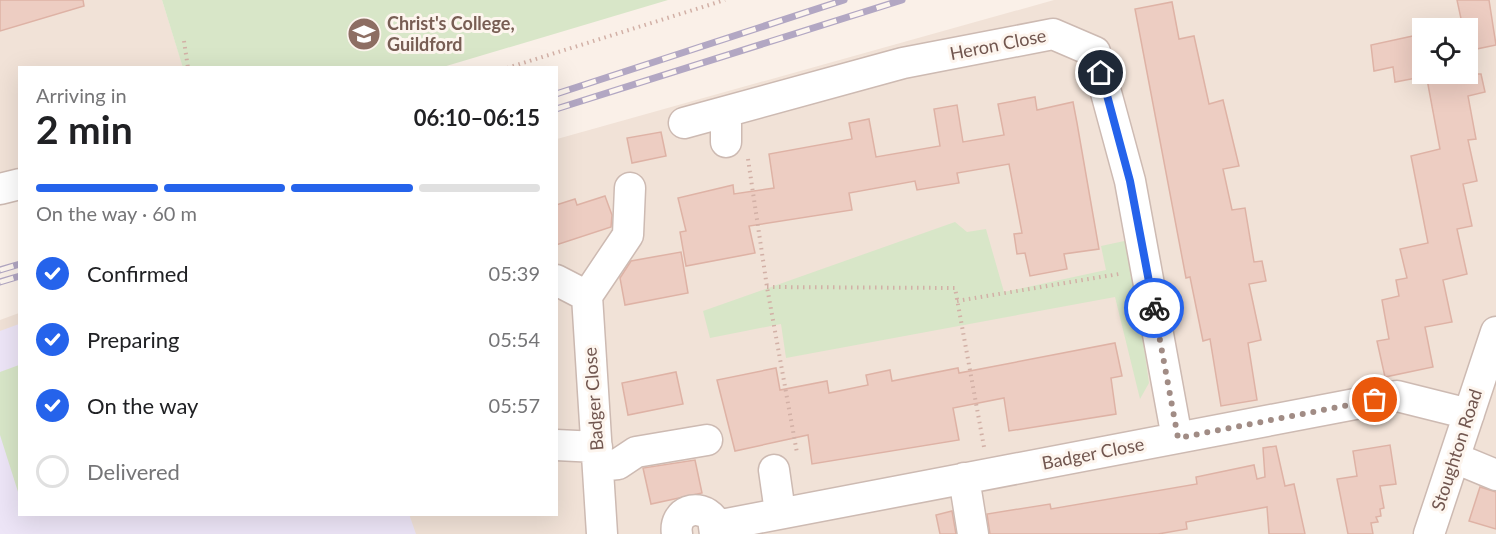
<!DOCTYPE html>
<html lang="en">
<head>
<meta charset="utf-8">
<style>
  body { margin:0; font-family:Lato,sans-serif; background:#f2f2f2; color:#202124; height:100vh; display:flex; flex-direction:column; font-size:22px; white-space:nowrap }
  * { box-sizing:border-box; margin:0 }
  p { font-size:20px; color:#757577 }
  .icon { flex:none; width:33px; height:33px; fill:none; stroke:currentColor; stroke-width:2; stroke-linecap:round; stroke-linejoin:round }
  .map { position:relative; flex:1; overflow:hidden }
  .details { position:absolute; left:18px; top:66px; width:540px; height:450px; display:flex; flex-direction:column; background:#fff; border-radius:0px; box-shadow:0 6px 24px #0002 }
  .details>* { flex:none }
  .controls { position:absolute; left:1412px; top:18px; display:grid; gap:12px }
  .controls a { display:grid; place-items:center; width:66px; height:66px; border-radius:0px; background:#fff; box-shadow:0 6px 24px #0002; font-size:30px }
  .pin { position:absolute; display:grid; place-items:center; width:51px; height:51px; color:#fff; margin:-26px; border:3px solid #fff; border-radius:50%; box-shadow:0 2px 6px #0007 }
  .courier { position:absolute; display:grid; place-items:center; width:60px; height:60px; margin:-30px; border:4px solid #2563eb; border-radius:50%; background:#fff; color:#222; box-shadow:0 2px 8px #0007 }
  .headline em { font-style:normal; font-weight:700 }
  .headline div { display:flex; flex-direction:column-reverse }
  .headline { display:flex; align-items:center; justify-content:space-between; height:102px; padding:0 18px }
  h1 { font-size:39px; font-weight:700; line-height:45px }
  .bar { display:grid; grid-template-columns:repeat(4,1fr); gap:9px 6px; align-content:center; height:72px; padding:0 18px }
  .bar i { height:8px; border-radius:4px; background:#e0e0e0 }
  .bar .current { background:#2563eb }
  .bar p { grid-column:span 4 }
  ol { padding:0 18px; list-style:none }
  li { display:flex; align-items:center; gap:18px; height:66px }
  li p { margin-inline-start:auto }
  li .icon { padding:6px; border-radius:50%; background:#2563eb; color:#fff; stroke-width:4 }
  li:last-child { color:#757577 }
  li i { width:33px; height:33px; border:3px solid #e0e0e0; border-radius:50% }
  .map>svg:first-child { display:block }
</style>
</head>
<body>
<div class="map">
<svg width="1496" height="534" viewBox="0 0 1496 534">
  <rect width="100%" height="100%" fill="#faf0e8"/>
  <path fill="#f1e2d7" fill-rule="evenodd" d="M0,0H162L183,67L20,68L19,200L0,206Z
    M1054,0H1496V534H0V320L19,313L20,514H556L557,139ZM1422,28H1467V74H1422Z"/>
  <path fill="#ede5f7" d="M19,324L20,514H409L416,534H0V331Z"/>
  <path fill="#d8e6c8" d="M162,0H668L443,67L183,68Z
    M955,222L967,232L986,229L1004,292L1106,270L1101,246L1129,240L1149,383L1140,399L1115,297L786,358L781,324L710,338L703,311Z
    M19,365H20L19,495L0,435V372Z"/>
  <path fill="#edcdc2" stroke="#deb2a5" stroke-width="1.5" d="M0,0H83L84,6L0,31Z
    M1457,0H1489L1496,45L1467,51V28H1463Z
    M1172,2L1179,39L1194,36L1209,104L1223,100L1239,166L1223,169L1232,210L1245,208L1254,262L1262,261L1266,281L1249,284L1261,340L1248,343L1257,400L1221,406L1210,339L1203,341L1190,277L1186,278L1135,9Z
    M1422,34V77L1395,82L1393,67L1374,71L1371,45Z
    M1426,74H1481L1485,92L1468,96L1476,139L1468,140L1477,181L1463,184L1472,226L1457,229L1467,274L1443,280L1452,322L1425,327L1433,367L1385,377L1377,341L1389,339L1382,300L1399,296L1396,280L1407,278L1400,249L1428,243L1411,156L1440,149Z
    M1035,97L1037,110L1073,102L1077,123L1099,249L1064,254L1067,269L1030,276L1025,253L1017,254L1014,234L1022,233L1009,164L957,173L959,183L917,190L915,181L849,193L852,210L749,226L755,253L686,266L680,232L686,231L678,198L733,185L734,194L774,188L769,154L852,139L849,123L869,119L876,157L940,146L934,109L957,105L963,142L1004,135L998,104Z
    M661,132L666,156L632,163L627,138Z
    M605,196L612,215L611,227L556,245V205L575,199L577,205Z
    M681,252L688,293L625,305L620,278L631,261Z
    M1115,343L1122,376L1111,378L1116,414L1009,431L1004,398L953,408L959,440L812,464L808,435L735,451L717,380L776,368L780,390L827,381L829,393L868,385L866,375L890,370L892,381L958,368L959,373Z
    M676,372L683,404L628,415L622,383Z
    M1390,445L1396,484L1380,486L1384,508L1380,509L1381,516L1376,517L1378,522L1371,523L1373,534H1348L1337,479L1357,476L1353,451Z
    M1276,446L1285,486L1294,484L1305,534H1269L1267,507L1186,522L1187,529L1158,534H990L987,514L1050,504L1051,509L1197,484L1196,477L1254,465L1257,479L1265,477L1263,448Z
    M695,460L702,493L651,504L643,468Z
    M1480,487L1496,492V529L1469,521Z
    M952,511L956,534H940L936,515Z"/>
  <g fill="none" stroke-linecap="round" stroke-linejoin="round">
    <defs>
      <path id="minor" d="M726,113V142
        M684,123L903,63L1053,34L1095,52L1130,181L1177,438
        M0,189L20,184
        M556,280L587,296L602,534
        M587,296L628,235L630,188
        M556,445L597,447
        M1455,458L1496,475
        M598,466L618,464L636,452L707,440
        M774,470L780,512
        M964,478L973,534
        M716,526L1397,396L1469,414
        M677,534C673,511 699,502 713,519L715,534
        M1429,534L1496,332"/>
    </defs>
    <use href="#minor" stroke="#cdbab2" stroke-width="33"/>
    <path stroke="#d2b0a6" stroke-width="4" stroke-dasharray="1.5 4.5" stroke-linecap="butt" d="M184,41L188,68
      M507,68L725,0
      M748,159L767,287L797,453
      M767,287L955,288L984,447
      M957,301L1119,274"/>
    <use href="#minor" stroke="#fff" stroke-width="30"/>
    <defs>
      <path id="rail" d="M556,94L844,0
        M556,109L902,0
        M0,270L20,264
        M0,282L20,276"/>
    </defs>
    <use href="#rail" stroke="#b2a7c3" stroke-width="7"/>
    <use href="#rail" stroke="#fdf5ee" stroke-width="4.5" stroke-dasharray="14" stroke-linecap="butt"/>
  </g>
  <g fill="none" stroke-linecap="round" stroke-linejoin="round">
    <path stroke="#a18c85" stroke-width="6" stroke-dasharray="0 10.8" d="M1154,308L1178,438L1375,400"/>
    <path stroke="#2563eb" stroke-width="8" d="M1101,73L1130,181L1154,308"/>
  </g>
  <defs>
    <symbol id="school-disc" viewBox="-11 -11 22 22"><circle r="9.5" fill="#8d6e63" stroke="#fdf5ee"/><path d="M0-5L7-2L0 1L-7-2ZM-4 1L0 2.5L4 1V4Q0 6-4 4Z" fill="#fff"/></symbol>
  </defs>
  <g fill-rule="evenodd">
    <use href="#school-disc" x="345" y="15" width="38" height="38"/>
  </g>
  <g text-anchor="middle" stroke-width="6" stroke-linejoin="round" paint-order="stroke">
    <g font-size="18" font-weight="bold" fill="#785e54" stroke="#fdf5ee" text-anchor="start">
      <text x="387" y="30">Christ's College,<tspan x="387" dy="21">Guildford</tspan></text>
    </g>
    <g font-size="18" fill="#71564f" stroke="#fdf5ee">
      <text transform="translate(998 45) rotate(-11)" y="6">Heron Close</text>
      <text transform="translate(594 399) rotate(-94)" y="6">Badger Close</text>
      <text transform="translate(1457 450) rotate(-72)" y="6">Stoughton Road</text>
      <text transform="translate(1093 454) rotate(-11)" y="6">Badger Close</text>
    </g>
  </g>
</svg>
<div class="controls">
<a><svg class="icon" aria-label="locate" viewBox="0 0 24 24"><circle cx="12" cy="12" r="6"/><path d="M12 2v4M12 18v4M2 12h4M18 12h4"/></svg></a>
</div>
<div class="pin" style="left:1375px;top:400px;background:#ea580c"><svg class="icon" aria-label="bag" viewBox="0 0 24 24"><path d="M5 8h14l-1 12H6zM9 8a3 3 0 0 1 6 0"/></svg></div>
<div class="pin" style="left:1101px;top:73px;background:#1f2937"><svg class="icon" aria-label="home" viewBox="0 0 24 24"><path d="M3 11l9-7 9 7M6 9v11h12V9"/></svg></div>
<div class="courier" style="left:1154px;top:308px"><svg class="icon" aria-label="bike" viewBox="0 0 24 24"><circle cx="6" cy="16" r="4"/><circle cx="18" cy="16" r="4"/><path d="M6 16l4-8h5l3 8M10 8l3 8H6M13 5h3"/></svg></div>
<section class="details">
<div class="headline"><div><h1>2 min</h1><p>Arriving in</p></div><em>06:10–06:15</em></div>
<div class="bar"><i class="current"></i><i class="current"></i><i class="current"></i><i></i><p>On the way · 60 m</p></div>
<ol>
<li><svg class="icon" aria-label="check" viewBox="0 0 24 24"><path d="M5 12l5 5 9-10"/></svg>Confirmed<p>05:39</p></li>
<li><svg class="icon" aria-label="check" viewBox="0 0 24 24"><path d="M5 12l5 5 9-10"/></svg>Preparing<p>05:54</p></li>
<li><svg class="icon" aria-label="check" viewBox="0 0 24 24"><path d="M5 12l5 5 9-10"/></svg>On the way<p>05:57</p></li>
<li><i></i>Delivered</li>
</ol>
</section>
</div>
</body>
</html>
